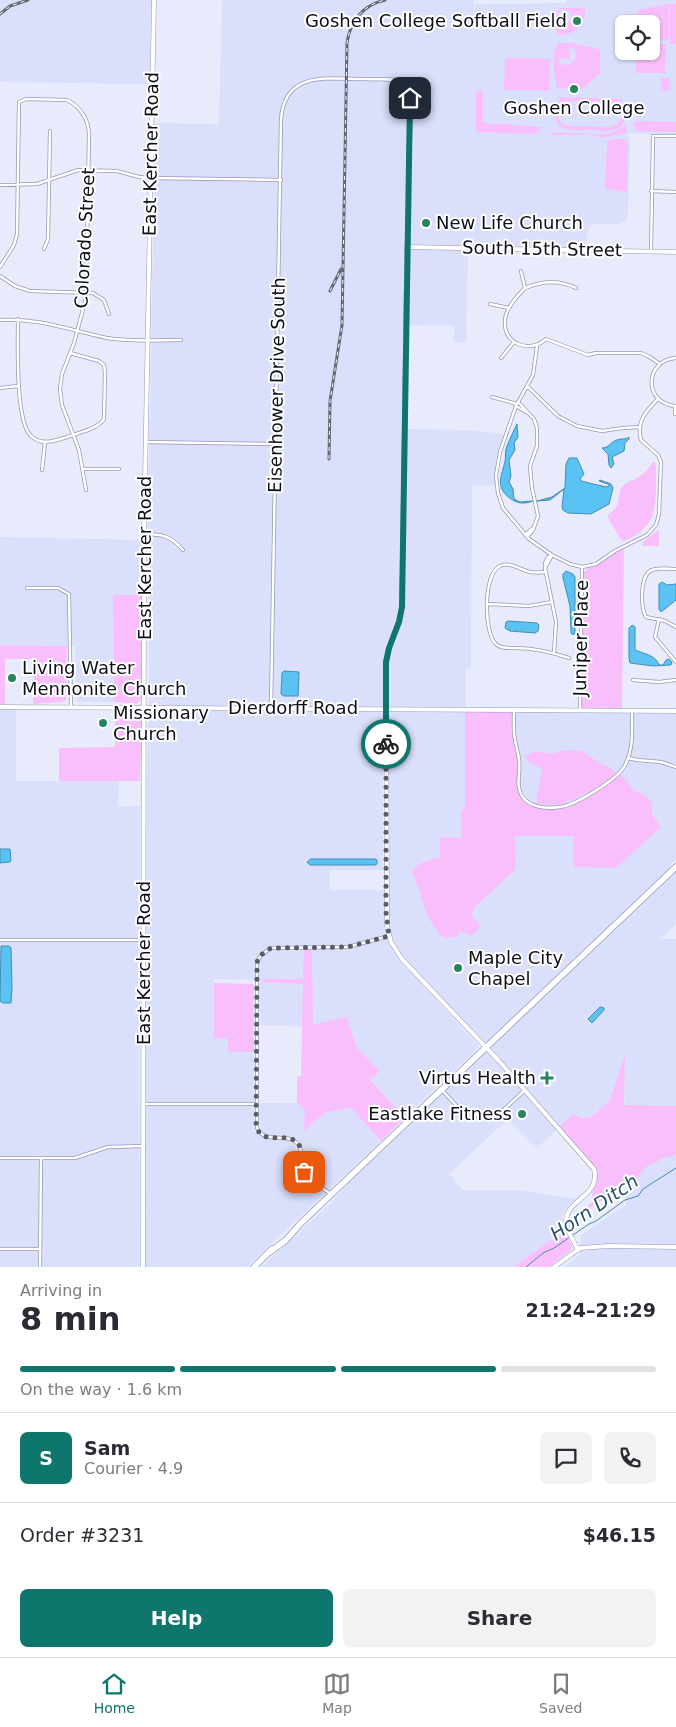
<!DOCTYPE html>
<html lang="en">
<head>
<meta charset="utf-8">
<style>
  body { margin:0; font-family:"DejaVu Sans",sans-serif; background:#f2f2f3; color:#2b2b33; height:100vh; display:flex; flex-direction:column; font-size:19px; white-space:nowrap }
  * { box-sizing:border-box; margin:0 }
  p { font-size:16px; color:#7c7c81 }
  .icon { flex:none; width:28px; height:28px; fill:none; stroke:currentColor; stroke-width:2; stroke-linecap:round; stroke-linejoin:round }
  .map { position:relative; height:1267px; overflow:hidden }
  .drawer { display:flex; flex-direction:column; background:#fff; flex:1 }
  .drawer>* { flex:none }
  .fabs { position:absolute; left:615px; top:15px; display:grid; gap:10px }
  .fabs a { display:grid; place-items:center; width:45px; height:45px; border-radius:8px; background:#fff; box-shadow:0 1px 4px #0004; font-size:25px }
  .pin { position:absolute; display:grid; place-items:center; width:42px; height:42px; color:#fff; margin:-21px; border-radius:10px; box-shadow:0 2px 8px #0006 }
  .courier { position:absolute; display:grid; place-items:center; width:50px; height:50px; margin:-25px; border:4px solid #0f766e; border-radius:50%; background:#fff; color:#222; box-shadow:0 1px 6px #0007 }
  .overview em { font-style:normal; font-weight:700 }
  .overview div { display:flex; flex-direction:column-reverse }
  .overview { display:flex; align-items:center; justify-content:space-between; height:85px; padding:0 20px }
  h1 { font-size:32px; font-weight:700; line-height:38px }
  .bar { display:grid; grid-template-columns:repeat(4,1fr); gap:8px 5px; align-content:center; height:60px; padding:0 20px }
  .bar i { height:6px; border-radius:4px; background:#e1e1e2 }
  .bar .active { background:#0f766e }
  .bar p { grid-column:span 4 }
  .line { display:flex; align-items:center; gap:12px; padding:0 20px; border-top:1px solid #e1e1e2 }
  .line div { flex:1 }
  .round { display:grid; place-items:center; flex:none; width:52px; height:52px; border-radius:8px; background:#f2f2f3 }
  .primary-button { display:flex; gap:10px; margin-top:auto; padding:10px 20px }
  .primary-button a { flex:1; height:58px; border-radius:8px; background:#0f766e; color:#fff; font-size:20px; font-weight:700; line-height:58px; text-align:center }
  .primary-button a+a { background:#f2f2f3; color:#2b2b33 }
  .tab-bar { display:flex; justify-content:space-around; align-items:center; height:70px; border-top:1px solid #e1e1e2; background:#fff; font-size:14px; color:#7c7c81 }
  .tab-bar a { display:grid; justify-items:center; gap:2px }
  .tab-bar .active { color:#0f766e }
  .map>svg:first-child { display:block }
</style>
</head>
<body>
<div class="map">
<svg width="676" height="1267" viewBox="0 0 676 1267">
  <rect width="100%" height="100%" fill="#e8ebfc"/>
  <path fill="#dadffb" fill-rule="evenodd" d="M0,0H151L150,84L0,82Z
    M222,0H474L473,39L475,4L566,3V0H676V135L628,133L630,141L628,215L626,220L619,224H595L590,226L587,233V250L471,246L468,252L466,342H454V326L403,325L400,604L398,619L385,648L383,663V870H330V890H384V923L389,941L398,958L478,1045V1048L405,1117L370,1080L379,1070L357,1048L347,1017L309,1027L260,1025L259,980L214,979V1038H227L228,1052H254V1124L256,1133L261,1129L259,1123V1103H297L305,1110L333,1111L351,1108L381,1141L246,1267H145L147,763L149,696L148,527L155,123L219,124ZM624,24H651V51H624Z
    M406,429L467,430L505,434L496,459L495,485L472,486L471,665L470,669H466L465,810H461V838L440,858L425,860L418,864L412,873L421,893L424,909L449,938L461,931L467,932L474,908L516,869L515,836L526,835L527,798L520,787L521,760L516,734V713L519,711L676,712V860L670,865L676,871V924L660,939H676V1267H564L580,1255L581,1235L626,1205L624,1057L609,1102L606,1103L591,1116L584,1118L578,1115L557,1129L537,1148L508,1119L449,1174L463,1190H518L576,1199L567,1207L562,1217L563,1226L566,1235L555,1237L513,1267H261L331,1203L357,1173L486,1047L402,959L389,936L386,662L401,615Z
    M0,537L141,540L143,595H113L114,702H78L76,701L75,646L0,645Z
    M0,708L16,709V781H119L118,806H140L139,1267H0Z"/>
  <path fill="#f9bffc" fill-rule="evenodd" d="M669,4V37L666,41L651,40V24H636L634,19L638,14V10Z
    M670,4H676V44H670Z
    M559,8H585C586,25 574,36 557,35V14ZM561,9L570,11L572,16L569,22L565,23L560,22L559,12Z
    M559,43H571L598,49L600,50V74L582,89L557,88C555,75 549,53 559,43ZM569,48L575,49C578,57 574,63 567,65L559,64V58L569,59L570,58Z
    M651,44H666L665,73H636V51H651Z
    M505,58L550,59L549,91L504,90Z
    M661,78H670L669,91H661Z
    M476,91H483V121L485,123L543,127L535,134L476,132Z
    M559,97L622,99L621,103C628,112 627,128 613,130C606,132 597,130 590,130C582,130 573,131 566,129C553,126 552,110 560,101ZM567,101L611,102L616,104L621,109L622,117L618,124L610,127L570,126L564,125L559,120C556,112 559,105 567,101Z
    M635,121L676,122V132L636,131L634,126Z
    M626,123L627,131L625,133L602,138L593,135H553L551,133C570,130 615,143 626,123Z
    M612,139H624L628,143L627,190L625,192L605,189L607,144L608,141Z
    M653,462H655L656,465C655,499 662,526 624,541L621,540L608,518V515C624,503 615,499 622,487C625,482 634,480 639,477C645,473 650,467 653,462Z
    M657,531H659V546H643V542Z
    M624,546L622,709L582,708L584,572L590,566Z
    M113,595H143L142,697L137,704L114,702Z
    M0,645L67,646L66,700L62,702L33,704L34,659H5V704H0Z
    M465,710L509,711L512,713L513,739L518,760L517,785L521,797L527,803L536,807L545,809L569,808L588,794L587,792L573,800L566,801L565,803L561,805L536,804L542,769L527,761L525,756L536,751L551,754L566,750L583,751L599,763L607,766L623,777L635,791L645,795L652,803V814L661,827L616,868L575,867L573,864V836H515L516,869L474,908L472,916L481,926L471,936L461,931L455,937L444,938C421,915 425,899 412,873C417,861 428,860 440,858V837L461,838V810L465,809Z
    M115,712H136L139,713L142,719L140,781H59V748L115,747Z
    M304,949H312L313,1025L347,1017L357,1048L380,1071L370,1080L405,1117L381,1141L351,1108L326,1112L304,1131L305,1110L297,1103V1077L301,1076L303,984L264,982L263,979H303Z
    M214,983L254,984V1052H228L227,1038H214Z
    M625,1054L624,1105L676,1106V1154L674,1156L661,1158L657,1162L646,1167L636,1179L586,1210L584,1209L592,1202L594,1169L558,1129L572,1114C576,1115 581,1118 584,1118C594,1119 601,1105 609,1102Z
    M566,1235L572,1246L571,1250L549,1267H513L555,1237Z"/>
  <path fill="#5ac3f4" stroke="#438db2" d="M517,424L518,437L514,443L515,450L509,460L511,476L509,482L513,489L514,499L520,502L533,501C525,504 518,504 511,499C494,487 502,476 505,461C506,457 505,453 506,449C507,445 515,428 517,424Z
    M629,437V439L625,443L624,451L612,457L614,464L611,468L609,465L608,454L602,448C609,448 610,442 617,440C622,438 625,440 629,437Z
    M569,458H577L584,474L580,479L581,481L606,487L609,486L608,484L599,481L600,480L611,484L613,488L609,504L591,514L568,513L563,510L562,507L564,489L550,500L537,501L552,497L565,488L566,464Z
    M566,571L573,574L575,577V633L573,635L571,633L570,606L563,578V574Z
    M662,582L667,585L676,584V600L661,612L659,609V584Z
    M508,621L537,623L539,625L538,631L535,633L510,631L505,628L506,622Z
    M632,625L635,627V650C644,654 656,655 659,665H663L666,660L669,659L672,662L671,665L653,666L630,663L629,658V628Z
    M284,671L299,672L298,696H284L281,694L282,673Z
    M0,849H10L11,860L10,862L0,863Z
    M311,859H375L377,860V864L375,865H310L307,862Z
    M1,946H9L11,948L12,988L11,1003H3L0,1001Z
    M600,1007L604,1008V1010L592,1023L588,1019Z"/>
  <g fill="none" stroke-linecap="round" stroke-linejoin="round">
    <path stroke="#438db2" stroke-width="1" d="M526,1267L543,1253L554,1248L589,1224L596,1221L625,1200L638,1196L643,1189L676,1168"/>
    <defs>
      <path id="street" d="M0,185L37,184L78,170L117,171L139,177L150,178L281,180
        M651,191L676,192
        M44,249L48,239L50,131
        M651,251L653,136H676
        M0,267L14,245L17,234L19,102L26,99L67,100C80,106 89,120 89,135L86,298L74,343L62,374L60,389L62,405L79,450L86,490
        M521,271L525,288
        M0,276L15,286L30,291L93,293L104,300L109,314
        M576,288C560,280 542,281 525,288C517,296 505,309 505,321C503,344 530,354 546,339L588,355L596,353H641L648,356L660,364
        M490,304L509,308
        M18,319C18,343 15,421 31,436C42,446 54,441 67,437C77,433 98,429 104,419L105,372L104,365L99,361L70,353
        M0,320C41,318 69,330 107,338C131,342 157,340 181,340
        M537,346L533,375L516,406L500,452L496,476L498,493L503,508L529,539L552,555L570,564L582,567L596,564L615,551L647,535L656,525L659,514L661,462L658,455L641,440C636,421 646,411 658,399
        M501,358L514,342
        M676,358C644,360 643,404 676,406
        M527,386L558,416L577,426L602,431L623,428L640,427
        M0,388L18,386
        M492,397L517,404
        M518,402L534,419L537,428V446L530,466L532,488L538,516L533,530L527,537
        M516,406L528,413
        M675,414V406
        M145,442L276,444
        M83,469H119
        M42,470L45,442
        M144,534C162,534 171,536 183,550
        M525,535L533,528
        M552,555L545,568V563L548,557Z
        M545,568L556,622L554,653
        M676,569C669,569 659,567 652,570C640,574 640,608 646,617L665,621L676,627
        M545,572C540,572 535,573 530,572C520,570 510,561 500,566C483,573 483,635 497,645C503,649 509,648 516,648C535,648 551,652 569,658
        M27,588H58L69,594L71,707
        M487,604L529,606L552,602
        M659,619L655,637L676,662
        M633,680L659,682L676,680
        M271,707L281,120C284,70 328,79 365,79C376,80 393,77 403,83C410,88 410,96 411,104L407,247
        M514,710C514,720 513,730 515,740C516,746 518,752 519,759C521,771 515,785 522,796C530,808 547,809 560,807C576,805 616,780 624,767C634,750 632,729 632,711
        M580,710L582,567
        M628,758L637,760L661,762L676,767
        M0,940H144
        M442,1090L467,1117H471L482,1113L491,1117L497,1116L525,1090
        M144,1104H256
        M0,1158H75L108,1147L144,1146
        M331,1194C322,1188 309,1181 304,1171C298,1162 305,1149 296,1142C284,1132 266,1145 257,1128V962L261,955L271,948L348,947L389,936
        M0,1249H40
        M40,1267L41,1159"/>
      <path id="secondary" d="M0,707L676,711
        M578,1250C574,1241 566,1230 566,1221C567,1198 601,1197 594,1169L499,1061L402,959L391,942L387,926L386,662C389,643 399,626 402,607L407,247L676,252
        M143,1267L144,534L154,0
        M554,1267L580,1248L608,1246L676,1247"/>
      <path id="highway" d="M270,1252L286,1240L301,1223L676,867
        M254,1267L272,1249"/>
    </defs>
    <use href="#street" stroke="#9599b3" stroke-width="4"/>
    <use href="#secondary" stroke="#9599b3" stroke-width="5"/>
    <use href="#highway" stroke="#9599b3" stroke-width="7"/>
    <use href="#street" stroke="#fff" stroke-width="2.5"/>
    <use href="#secondary" stroke="#fff" stroke-width="4"/>
    <use href="#highway" stroke="#fff" stroke-width="5.5"/>
    <defs>
      <path id="rail" d="M0,14L10,6L28,0
        M330,291L341,269
        M329,459L330,401L342,325L347,43C350,21 363,5 385,0"/>
    </defs>
    <use href="#rail" stroke="#646672" stroke-width="3"/>
    <use href="#rail" stroke="#fff" stroke-width="1" stroke-dasharray="4" stroke-linecap="butt"/>
  </g>
  <g fill="none" stroke-linecap="round" stroke-linejoin="round">
    <path stroke="#5a5c68" stroke-width="5" stroke-dasharray="0 9" d="M304,1172C300,1163 304,1153 299,1145C289,1129 263,1148 256,1126L257,962L261,955L271,948L348,947L389,936L386,912V744"/>
    <path stroke="#0f766e" stroke-width="6" d="M386,744V662L389,648L399,622L402,607L410,98"/>
  </g>
  <g fill="#25865e" stroke="#fff" stroke-width="2">
    <circle cx="577" cy="21" r="5"/>
    <circle cx="574" cy="89" r="5"/>
    <circle cx="426" cy="223" r="5"/>
    <circle cx="12" cy="678" r="5"/>
    <circle cx="103" cy="723" r="5"/>
    <circle cx="458" cy="968" r="5"/>
    <path d="M544.5 1070.5h5v5h5v5h-5v5h-5v-5h-5v-5h5z"/>
    <circle cx="522" cy="1114" r="5"/>
  </g>
  <g text-anchor="middle" stroke-width="4" stroke-linejoin="round" paint-order="stroke">
    <g font-size="18" fill="#0d0f18" stroke="#fff" text-anchor="start">
      <text x="567" y="27" text-anchor="end">Goshen College Softball Field</text>
      <text x="574" y="114" text-anchor="middle">Goshen College</text>
      <text x="436" y="229">New Life Church</text>
      <text x="22" y="674">Living Water<tspan x="22" dy="21">Mennonite Church</tspan></text>
      <text x="113" y="719">Missionary<tspan x="113" dy="21">Church</tspan></text>
      <text x="468" y="964">Maple City<tspan x="468" dy="21">Chapel</tspan></text>
      <text x="536" y="1084" text-anchor="end">Virtus Health</text>
      <text x="512" y="1120" text-anchor="end">Eastlake Fitness</text>
    </g>
    <g font-size="18" fill="#0d0f18" stroke="#fff">
      <text transform="translate(151 154) rotate(-89)" y="6">East Kercher Road</text>
      <text transform="translate(85 238) rotate(-87)" y="6">Colorado Street</text>
      <text transform="translate(542 249) rotate(1)" y="6">South 15th Street</text>
      <text transform="translate(277 385) rotate(-89)" y="6">Eisenhower Drive South</text>
      <text transform="translate(145 558) rotate(-90)" y="6">East Kercher Road</text>
      <text transform="translate(581 638) rotate(-89)" y="6">Juniper Place</text>
      <text x="293" y="714">Dierdorff Road</text>
      <text transform="translate(144 963) rotate(-90)" y="6">East Kercher Road</text>
    </g>
    <g font-size="19" font-style="italic" fill="#275267" stroke="#fff">
      <text transform="translate(594 1207) rotate(-34)" y="7">Horn Ditch</text>
    </g>
  </g>
</svg>
<div class="fabs">
<a><svg class="icon" aria-label="locate" viewBox="0 0 24 24"><circle cx="12" cy="12" r="6"/><path d="M12 2v4M12 18v4M2 12h4M18 12h4"/></svg></a>
</div>
<div class="pin" style="left:304px;top:1172px;background:#ea580c"><svg class="icon" aria-label="bag" viewBox="0 0 24 24"><path d="M5 8h14l-1 12H6zM9 8a3 3 0 0 1 6 0"/></svg></div>
<div class="pin" style="left:410px;top:98px;background:#1f2937"><svg class="icon" aria-label="home" viewBox="0 0 24 24"><path d="M3 11l9-7 9 7M6 9v11h12V9"/></svg></div>
<div class="courier" style="left:386px;top:744px"><svg class="icon" aria-label="bike" viewBox="0 0 24 24"><circle cx="6" cy="16" r="4"/><circle cx="18" cy="16" r="4"/><path d="M6 16l4-8h5l3 8M10 8l3 8H6M13 5h3"/></svg></div>
</div>
<section class="drawer">
<div class="overview"><div><h1>8 min</h1><p>Arriving in</p></div><em>21:24–21:29</em></div>
<div class="bar"><i class="active"></i><i class="active"></i><i class="active"></i><i></i><p>On the way · 1.6 km</p></div>
<div class="line" style="height:90px"><b class="round" style="background:#0f766e;color:#fff">S</b><div><b>Sam</b><p>Courier · 4.9</p></div><a class="round"><svg class="icon" aria-label="chat" viewBox="0 0 24 24"><path d="M4 5h16v11H9l-5 4z"/></svg></a><a class="round"><svg class="icon" aria-label="phone" viewBox="0 0 24 24"><path d="M5 4h4l2 5-3 2q2 4 5 5l2-3 5 2v4C11 20 4 13 5 4z"/></svg></a></div>
<div class="line" style="height:65px"><div>Order #3231</div><b>$46.15</b></div>
<div class="primary-button"><a>Help</a><a>Share</a></div>
</section>
<nav class="tab-bar">
<a class="active"><svg class="icon" aria-label="home" viewBox="0 0 24 24"><path d="M3 11l9-7 9 7M6 9v11h12V9"/></svg>Home</a>
<a><svg class="icon" aria-label="map" viewBox="0 0 24 24"><path d="M3 6l6-2 6 2 6-2v14l-6 2-6-2-6 2zM9 4v14M15 6v14"/></svg>Map</a>
<a><svg class="icon" aria-label="saved" viewBox="0 0 24 24"><path d="M7 4h10v16l-5-4-5 4z"/></svg>Saved</a>
</nav>
</body>
</html>
